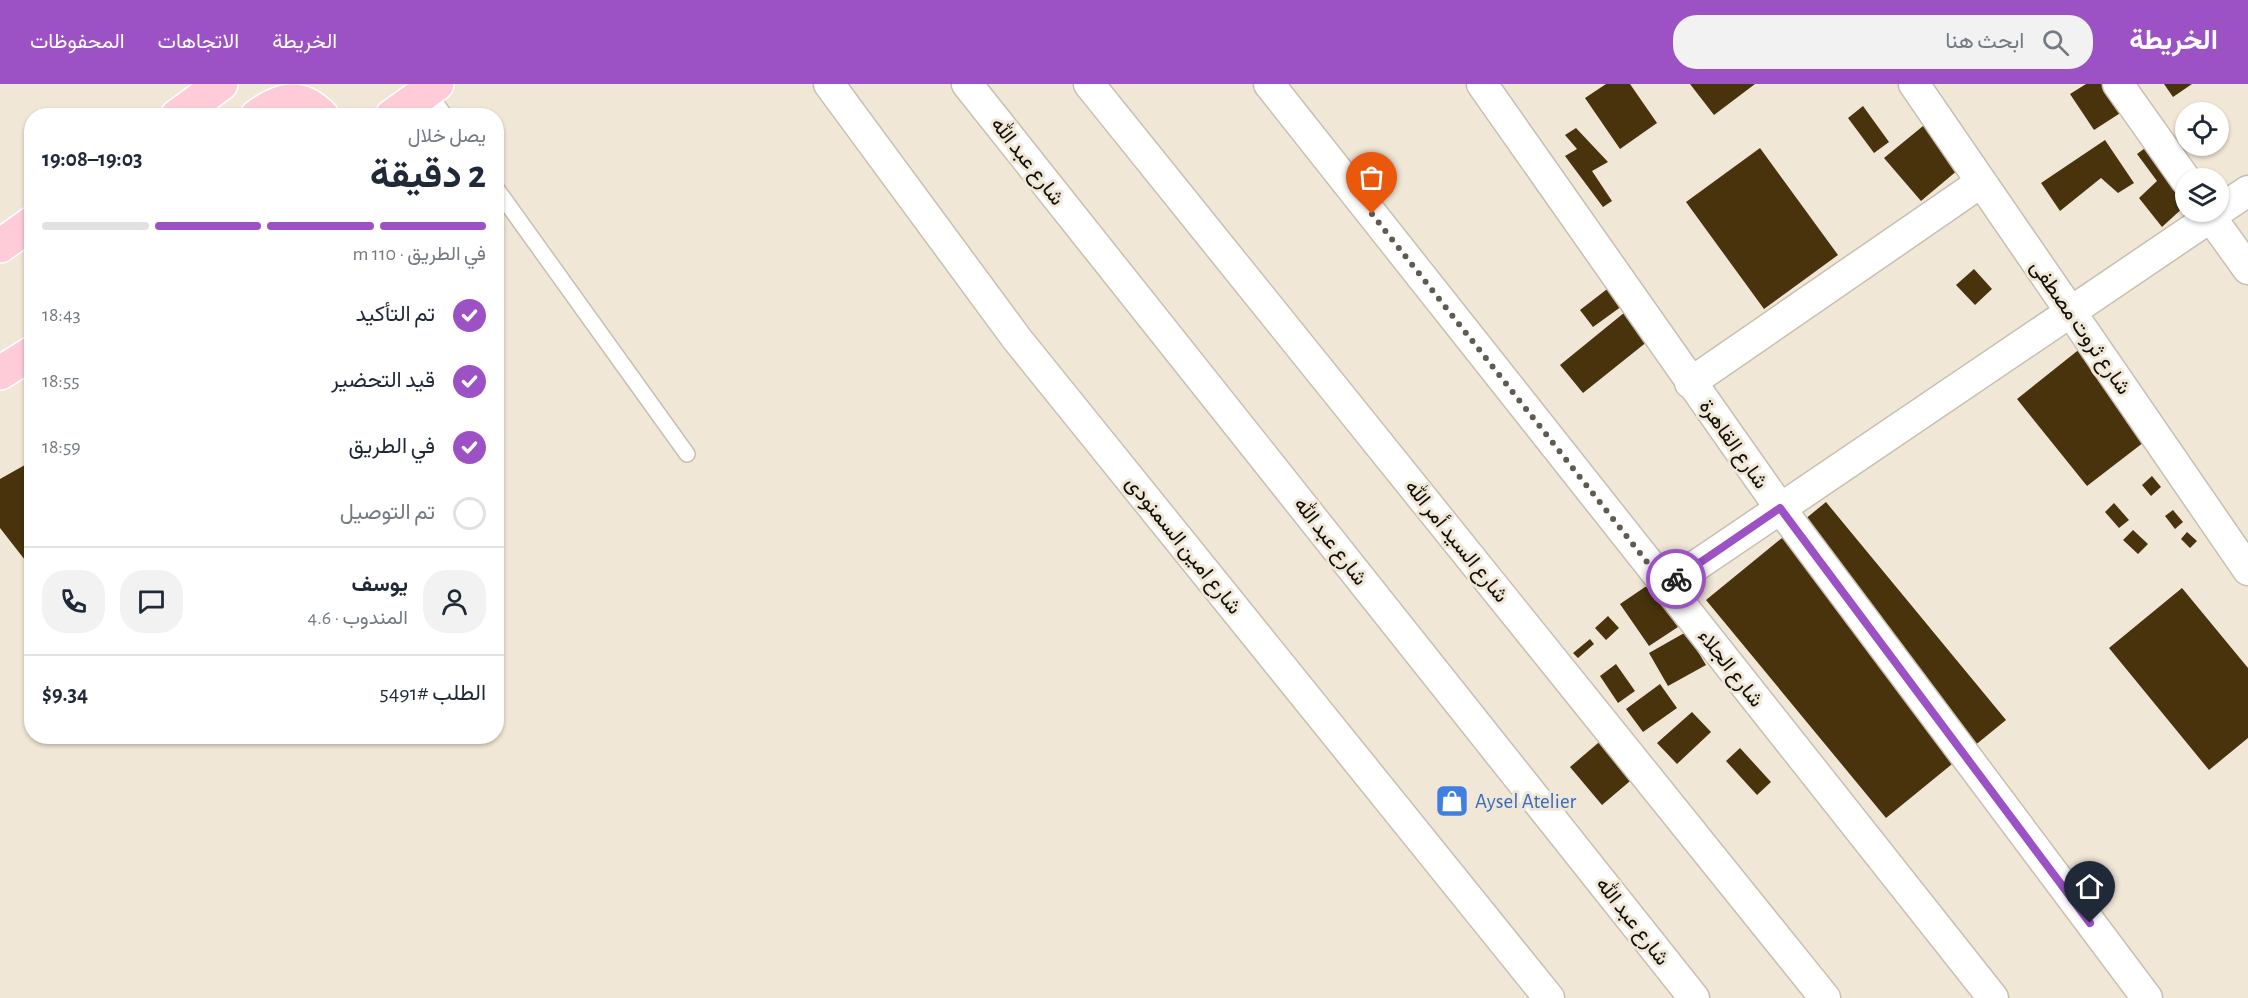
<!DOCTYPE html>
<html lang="ar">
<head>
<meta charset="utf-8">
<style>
  body { margin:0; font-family:"Alegreya Sans",Vazirmatn,sans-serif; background:#f2f2f3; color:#1f2937; direction:rtl; height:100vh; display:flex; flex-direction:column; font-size:22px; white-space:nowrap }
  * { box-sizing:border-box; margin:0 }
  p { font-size:20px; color:#747a83 }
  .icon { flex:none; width:33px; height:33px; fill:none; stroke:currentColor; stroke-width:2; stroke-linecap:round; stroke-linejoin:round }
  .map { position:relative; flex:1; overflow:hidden; direction:ltr }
  .side { position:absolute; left:24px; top:24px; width:480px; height:636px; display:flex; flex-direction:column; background:#fff; border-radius:24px; box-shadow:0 2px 4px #0004; direction:rtl }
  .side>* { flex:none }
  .buttons { position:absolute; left:2175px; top:18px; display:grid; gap:12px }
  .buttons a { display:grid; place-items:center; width:54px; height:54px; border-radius:50%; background:#fff; box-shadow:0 2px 4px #0004; font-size:30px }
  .pin { position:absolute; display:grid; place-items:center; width:51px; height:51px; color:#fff; margin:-62px -26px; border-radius:50% 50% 50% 0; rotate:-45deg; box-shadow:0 0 6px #0007 }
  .pin .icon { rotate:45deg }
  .courier { position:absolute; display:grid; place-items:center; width:60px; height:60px; margin:-30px; border:4px solid #9c52c5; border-radius:50%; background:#fff; color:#222; box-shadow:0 2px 8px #0007 }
  .summary em { font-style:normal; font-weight:700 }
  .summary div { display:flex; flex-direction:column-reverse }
  .summary { display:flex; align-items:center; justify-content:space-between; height:102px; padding:0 18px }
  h1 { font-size:39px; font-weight:700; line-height:45px }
  .bar { display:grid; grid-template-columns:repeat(4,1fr); gap:9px 6px; align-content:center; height:72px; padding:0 18px }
  .bar i { height:8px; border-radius:4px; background:#e0e1e3 }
  .bar .current { background:#9c52c5 }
  .bar p { grid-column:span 4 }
  .line { display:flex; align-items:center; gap:15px; padding:0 18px; border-top:2px solid #e0e1e3 }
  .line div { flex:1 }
  .round { display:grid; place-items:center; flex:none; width:63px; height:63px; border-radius:24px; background:#f2f2f3 }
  ol { padding:0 18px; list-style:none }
  li { display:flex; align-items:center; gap:18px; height:66px }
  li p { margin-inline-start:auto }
  li .icon { padding:6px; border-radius:50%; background:#9c52c5; color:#fff; stroke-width:4 }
  li:last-child { color:#747a83 }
  li i { width:33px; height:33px; border:3px solid #e0e1e3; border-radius:50% }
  header { display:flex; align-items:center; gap:36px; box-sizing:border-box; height:84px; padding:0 30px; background:#9c52c5; color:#fff }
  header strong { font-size:28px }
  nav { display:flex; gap:33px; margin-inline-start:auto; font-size:21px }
  .search { width:420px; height:54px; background:#f2f2f3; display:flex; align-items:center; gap:15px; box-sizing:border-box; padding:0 21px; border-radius:24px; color:#747a83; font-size:22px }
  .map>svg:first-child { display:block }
</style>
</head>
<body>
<header>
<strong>الخريطة</strong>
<div class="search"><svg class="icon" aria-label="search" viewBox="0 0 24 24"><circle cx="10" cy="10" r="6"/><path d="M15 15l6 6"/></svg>ابحث هنا</div>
<nav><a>الخريطة</a><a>الاتجاهات</a><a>المحفوظات</a></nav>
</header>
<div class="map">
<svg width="2248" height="914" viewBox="0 0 2248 914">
  <rect width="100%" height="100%" fill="#f1e7d7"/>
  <path fill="#48330c" d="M1606,0H1630L1657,39L1620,65L1585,14Z
    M1690,0H1755L1714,31Z
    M2086,0H2128L2139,17L2094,46L2070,10Z
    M2164,0H2192L2173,13Z
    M1863,22L1889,58L1874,69L1848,34Z
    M1934,33L1971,75L1921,117L1884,74Z
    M1576,44L1608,78L1592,87L1612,117L1603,123L1565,72L1577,65L1565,51Z
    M2160,53L2186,94V121L2162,143L2139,114L2157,97L2137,70Z
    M2105,56L2134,99L2118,109L2101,94L2060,127L2041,99Z
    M1760,64L1838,171L1764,225L1686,118Z
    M1974,185L1992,205L1975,221L1956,201Z
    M1615,199L1629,217L1593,243L1580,226Z
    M1630,224L1653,253L1583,309L1560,281Z
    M2091,256L2161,345L2087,402L2017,315Z
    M32,377V485L0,444V395Z
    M2152,392L2161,403L2151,412L2142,401Z
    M1826,418L2006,636L1886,734L1706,516Z
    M2114,419L2129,436L2119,444L2105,428Z
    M2173,426L2183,438L2175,445L2165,432Z
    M2133,446L2148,460L2138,470L2123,456Z
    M2187,448L2197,457L2190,464L2181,455Z
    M1648,501L1678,543L1649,562L1620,520Z
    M2182,504L2248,584V654L2209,686L2109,564Z
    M1608,532L1619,544L1606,556L1595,544Z
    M1686,548L1706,581L1668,602L1649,569Z
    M1590,555L1594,560L1578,574L1573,569Z
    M1616,580L1635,607L1618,619L1600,592Z
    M1660,600L1677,624L1643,648L1626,625Z
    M1692,628L1711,648L1677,680L1657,659Z
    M1611,648L1643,686L1602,721L1570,683Z
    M1740,664L1771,698L1757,711L1726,677Z"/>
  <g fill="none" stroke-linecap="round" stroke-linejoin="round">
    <defs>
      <path id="service" d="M427,7L445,32
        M496,104L687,370"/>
      <path id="minor" d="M829,0L1017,255L1549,914
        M967,0L1694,914
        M1089,0L1825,914
        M1269,0L1993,914
        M1482,0L1780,424L2147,914
        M1914,0L2248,486
        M2118,0L2186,96
        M2218,127L2248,107
        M2207,128L2248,185
        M1690,299L1980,99
        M1666,502L2218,128"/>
      <path id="primary" d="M177,32L221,0
        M257,32C280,15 300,9 322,32
        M392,32L437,0
        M0,162L32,139
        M0,289L32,269"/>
    </defs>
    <use href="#service" stroke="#c8bfb0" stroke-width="18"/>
    <use href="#minor" stroke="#c8bfb0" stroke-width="33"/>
    <use href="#primary" stroke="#fff" stroke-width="36"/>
    <use href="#service" stroke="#fff" stroke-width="15"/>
    <use href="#minor" stroke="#fff" stroke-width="30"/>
    <use href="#primary" stroke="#feccd9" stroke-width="33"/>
  </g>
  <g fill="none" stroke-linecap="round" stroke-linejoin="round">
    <path stroke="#605b52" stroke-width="6" stroke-dasharray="0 10.8" d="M1372,130L1666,502L1676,495"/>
    <path stroke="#9c52c5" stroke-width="8" d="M1676,495L1780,424L2090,839"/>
  </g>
  <defs>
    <symbol id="shop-square" viewBox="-11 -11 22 22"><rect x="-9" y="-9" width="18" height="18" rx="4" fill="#3f7fe0" stroke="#f1e7d7"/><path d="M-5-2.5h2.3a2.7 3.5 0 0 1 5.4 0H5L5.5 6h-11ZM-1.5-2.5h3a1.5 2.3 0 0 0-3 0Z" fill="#fff"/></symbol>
  </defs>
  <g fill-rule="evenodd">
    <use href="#shop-square" x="1433" y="698" width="38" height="38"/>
  </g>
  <g text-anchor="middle" stroke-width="6" stroke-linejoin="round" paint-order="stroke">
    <g font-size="21" fill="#120f0a" stroke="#f1e7d7">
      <text transform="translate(1028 77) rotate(52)" y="7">شارع عبد الله</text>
      <text transform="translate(2081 243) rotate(55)" y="7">شارع ثروت مصطفى</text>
      <text transform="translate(1734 360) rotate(55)" y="7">شارع القاهرة</text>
      <text transform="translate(1331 457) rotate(52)" y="7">شارع عبد الله</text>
      <text transform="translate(1457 457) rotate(51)" y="7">شارع السيد أمر الله</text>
      <text transform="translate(1184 461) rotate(51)" y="7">شارع امين السمنودى</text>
      <text transform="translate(1731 584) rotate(52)" y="7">شارع الجلاء</text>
      <text transform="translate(1633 837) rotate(52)" y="7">شارع عبد الله</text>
    </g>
    <g font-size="21" fill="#366cbe" stroke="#f1e7d7" text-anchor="start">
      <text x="1475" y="724">Aysel Atelier</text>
    </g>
  </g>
</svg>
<div class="buttons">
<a><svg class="icon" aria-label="locate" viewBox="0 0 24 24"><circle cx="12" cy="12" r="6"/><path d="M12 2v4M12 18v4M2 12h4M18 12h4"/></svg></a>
<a><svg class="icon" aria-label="layers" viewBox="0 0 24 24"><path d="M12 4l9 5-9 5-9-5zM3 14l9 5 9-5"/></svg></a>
</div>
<div class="pin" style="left:1372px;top:130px;background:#ea580c"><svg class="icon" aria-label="bag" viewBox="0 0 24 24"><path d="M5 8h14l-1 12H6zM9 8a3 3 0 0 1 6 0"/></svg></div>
<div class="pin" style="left:2090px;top:839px;background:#1f2937"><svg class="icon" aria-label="home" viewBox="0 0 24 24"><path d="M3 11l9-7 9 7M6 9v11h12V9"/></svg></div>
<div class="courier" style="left:1676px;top:495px"><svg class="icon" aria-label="bike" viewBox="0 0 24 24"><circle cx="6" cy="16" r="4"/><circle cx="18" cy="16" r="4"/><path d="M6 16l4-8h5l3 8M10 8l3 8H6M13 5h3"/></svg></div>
<section class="side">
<div class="summary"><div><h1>2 دقيقة</h1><p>يصل خلال</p></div><em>19:03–19:08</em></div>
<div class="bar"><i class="current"></i><i class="current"></i><i class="current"></i><i></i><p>في الطريق · 110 m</p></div>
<ol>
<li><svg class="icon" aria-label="check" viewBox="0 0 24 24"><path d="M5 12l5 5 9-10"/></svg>تم التأكيد<p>18:43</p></li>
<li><svg class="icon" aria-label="check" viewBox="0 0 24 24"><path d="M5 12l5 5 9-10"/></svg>قيد التحضير<p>18:55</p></li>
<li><svg class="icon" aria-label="check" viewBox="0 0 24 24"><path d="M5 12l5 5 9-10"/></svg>في الطريق<p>18:59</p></li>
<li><i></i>تم التوصيل</li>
</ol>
<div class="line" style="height:108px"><a class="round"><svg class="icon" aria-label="person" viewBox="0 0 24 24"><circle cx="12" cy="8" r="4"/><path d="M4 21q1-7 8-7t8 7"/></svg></a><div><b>يوسف</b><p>المندوب · 4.6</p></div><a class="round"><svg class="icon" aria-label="chat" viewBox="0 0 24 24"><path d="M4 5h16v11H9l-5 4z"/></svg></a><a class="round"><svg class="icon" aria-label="phone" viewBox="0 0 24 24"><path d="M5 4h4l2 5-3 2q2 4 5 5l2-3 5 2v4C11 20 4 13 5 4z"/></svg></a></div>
<div class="line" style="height:78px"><div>الطلب #5491</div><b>$9.34</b></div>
</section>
</div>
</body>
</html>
